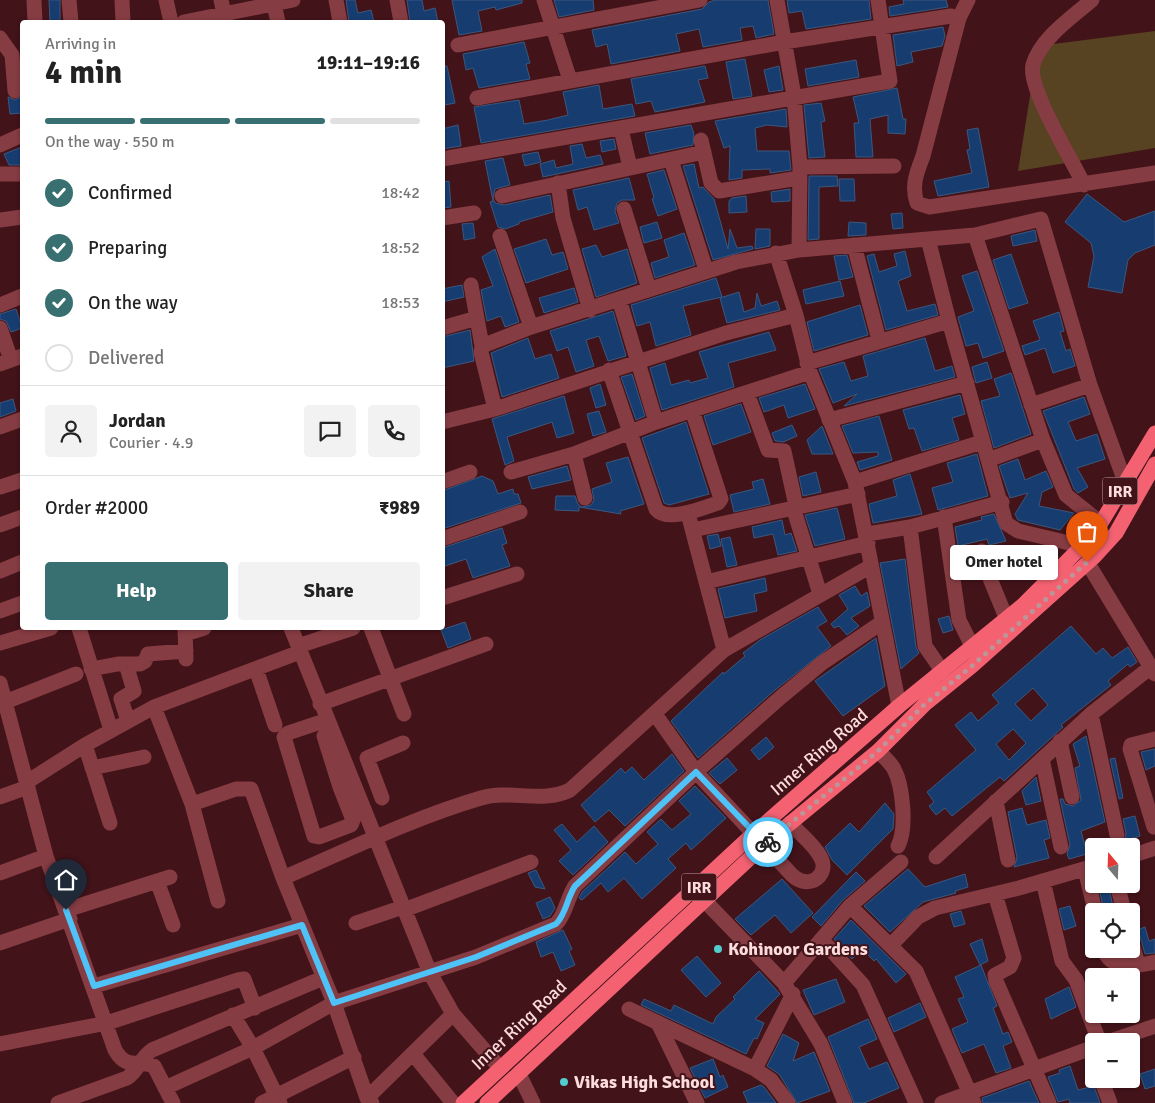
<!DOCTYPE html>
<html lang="en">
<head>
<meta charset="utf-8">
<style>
  body { margin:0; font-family:Signika,sans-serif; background:#f2f2f2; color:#222; height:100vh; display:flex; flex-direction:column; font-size:19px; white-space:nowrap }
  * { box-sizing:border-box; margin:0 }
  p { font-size:16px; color:#767676 }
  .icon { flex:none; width:28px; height:28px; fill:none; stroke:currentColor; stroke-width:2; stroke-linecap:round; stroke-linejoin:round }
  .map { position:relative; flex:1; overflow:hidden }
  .side { position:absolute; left:20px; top:20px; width:425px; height:610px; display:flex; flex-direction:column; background:#fff; border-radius:5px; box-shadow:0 1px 4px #0004 }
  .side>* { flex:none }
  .needle { width:32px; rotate:341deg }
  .controls { position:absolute; left:1085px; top:838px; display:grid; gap:10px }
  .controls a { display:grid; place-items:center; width:55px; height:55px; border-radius:5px; background:#fff; box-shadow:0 1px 4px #0004; font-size:25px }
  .pin { position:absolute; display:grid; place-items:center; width:42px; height:42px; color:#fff; margin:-51px -21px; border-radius:50% 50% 50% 0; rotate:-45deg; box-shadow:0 0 5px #0007 }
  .pin .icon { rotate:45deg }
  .courier { position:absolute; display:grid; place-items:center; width:50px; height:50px; margin:-25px; border:4px solid #4fc3f7; border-radius:50%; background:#fff; color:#222; box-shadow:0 1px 6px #0007 }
  .bubble { position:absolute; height:35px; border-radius:5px; background:#fff; box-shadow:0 1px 4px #0004; font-size:16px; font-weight:800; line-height:35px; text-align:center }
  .headline em { font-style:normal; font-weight:800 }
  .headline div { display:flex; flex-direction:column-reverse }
  .headline { display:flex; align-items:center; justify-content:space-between; height:85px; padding:0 25px }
  h1 { font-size:32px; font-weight:800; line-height:38px }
  .bar { display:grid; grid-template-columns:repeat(4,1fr); gap:8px 5px; align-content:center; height:60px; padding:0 25px }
  .bar i { height:6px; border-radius:4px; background:#e0e0e0 }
  .bar .on { background:#386f70 }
  .bar p { grid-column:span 4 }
  .line { display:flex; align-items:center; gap:12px; padding:0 25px; border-top:1px solid #e0e0e0 }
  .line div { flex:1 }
  .round { display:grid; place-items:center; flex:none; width:52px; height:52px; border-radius:5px; background:#f2f2f2 }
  ol { padding:0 25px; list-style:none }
  li { display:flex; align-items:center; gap:15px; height:55px }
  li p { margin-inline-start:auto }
  li .icon { padding:5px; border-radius:50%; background:#386f70; color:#fff; stroke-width:4 }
  li:last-child { color:#767676 }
  li i { width:28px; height:28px; border:2px solid #e0e0e0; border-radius:50% }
  .cta { display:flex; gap:10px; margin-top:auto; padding:10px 25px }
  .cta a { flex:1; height:58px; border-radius:5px; background:#386f70; color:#fff; font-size:20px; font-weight:800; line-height:58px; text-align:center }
  .cta a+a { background:#f2f2f2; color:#222 }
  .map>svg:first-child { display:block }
</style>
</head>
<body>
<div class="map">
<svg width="1155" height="1103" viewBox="0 0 1155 1103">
  <rect width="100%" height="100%" fill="#421319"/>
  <path fill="#574221" d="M1155,31V148L1018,171L1038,46Z"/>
  <path fill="#173d70" stroke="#3b577e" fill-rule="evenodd" d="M49,0H60V22H50Z
    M346,0H355L358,13L371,10L374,22H349Z
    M407,0H422L424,11L435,8L438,22H410Z
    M452,0H522V3L496,10L495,7L478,11L482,31L459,35Z
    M554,0H593L594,10L559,17Z
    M716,0H768L774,34L756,38L753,26L740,28L742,40L703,47L699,29L676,34L680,51L611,64L607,44L596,47L592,30L702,9L709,2Z
    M787,0H869L871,19L806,29L802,11L789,13Z
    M903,0H946L948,7L890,16L889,7L904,4Z
    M943,27L945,36L942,46L911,52L913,62L897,66L893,35Z
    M524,42L530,63L526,64L530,79L479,88L473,68L466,70L463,54Z
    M745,59L752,96L733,99L726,62Z
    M856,60L859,77L808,86L805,69Z
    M442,66H447L455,103L445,105Z
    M705,66L708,78L698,80L705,102L655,112L651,101L636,104L631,79Z
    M779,66L783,90L769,92L764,70Z
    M599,85L603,109L632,104L635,116L481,143L474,107L519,100L524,124L548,120L568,115L563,92Z
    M897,88L903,119H906L905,134L888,133V115L870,119L873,157H856L854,123H859L853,97Z
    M22,96V113L10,114L8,97L15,100Z
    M821,103L825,121L821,122L825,157L809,158L804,105Z
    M786,109L787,127L767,125L755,128L757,151H789L791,170L770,173V169L742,170V178L729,180L730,146L724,148L715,121Z
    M458,125L461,146L442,149V129Z
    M691,125L694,134L693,145L650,154L645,133Z
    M978,128L989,187L938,196L934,181L972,173L967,150L970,149L967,130Z
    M614,139L616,149L602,152L600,141Z
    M582,144L586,158L600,155L603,164L543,177L540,164L554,160L556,168L573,164L570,146Z
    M22,147V165H9L4,154Z
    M538,152L541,162L525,166L522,155Z
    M503,158L510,185L495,189L493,198L495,203L504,205L550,195L553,212L519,222V224L505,229L498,227L490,202L493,201L485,161Z
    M694,164L699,188L703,187L714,199L728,249L730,229L737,248L752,246L753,249L713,260L683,166Z
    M664,170L677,209L658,216L652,199L654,198L647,174Z
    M809,176H837L838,186L819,187V239L808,240Z
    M629,178L635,200H622L617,203L615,211L619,223L594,230L587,207L578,210L573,190Z
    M839,179H854L855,201H840Z
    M449,181L451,207L442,208V182Z
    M790,189V201L772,202L771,192Z
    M1087,194L1124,222L1155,211V245L1135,253L1128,260L1122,293L1088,287L1094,256L1091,243L1065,222Z
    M746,196L747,212L729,213V201L732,198Z
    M902,213L903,228L893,229L891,214Z
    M657,222L662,238L644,243L640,227Z
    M849,222L866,223V235L848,236Z
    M473,223L475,238L464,240L462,224Z
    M756,229H770V246L755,249Z
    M1035,230L1037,241L1013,246L1011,236Z
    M684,233L695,265L655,278L651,263L669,257L664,240Z
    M546,239L552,255L563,252L568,269L526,283L514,249Z
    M596,245L602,257L627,249L637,283L596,297L582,249Z
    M495,249L519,322L505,327L501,316L487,321L481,290L493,286L482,257Z
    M905,251L911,276L898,281L907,311L935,304L938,315L886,330L867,256L874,254L879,272L897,266L894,254Z
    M1011,254L1028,303L1009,309L993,260Z
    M847,255L853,277L839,280L834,256Z
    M977,271L1004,351L983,358L978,343L966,346L958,317L974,311L962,276Z
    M716,278L722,297L683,306L691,335L656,346L650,322L637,326L631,305Z
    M840,281L844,296L806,304L803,290Z
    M462,285L464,297L442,302V289Z
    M574,288L578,302L544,313L539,298Z
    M739,292L744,312L755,308L757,293L761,306L777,301L780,310L727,323L720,298Z
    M860,305L868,335L814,351L807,322Z
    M16,309L22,328L11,332L6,321L0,319V314Z
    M613,311L626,356L608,361L599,336L586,340L594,366L576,372L568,347L557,351L550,331Z
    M1059,312L1064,331L1060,332L1066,351L1070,349L1075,366L1053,373L1045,348L1025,355L1022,346L1040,340L1033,321Z
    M470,330L474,361L442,368V337Z
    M769,332L776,350L728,363L734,387L662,410L650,368L665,363L671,385L689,380L690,383L708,378L699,352Z
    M528,338L535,359L551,354L559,378L502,397L491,353Z
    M925,338L935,371L952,366L955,377L844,406L857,394L833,403L819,369L844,362L851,381L868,376L863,356Z
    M987,362L992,378L976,383L972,367Z
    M1011,373L1031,434L994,448L981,401L1000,396L994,379Z
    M632,374L645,416L636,420L621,377Z
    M600,384L606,405L596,408L590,388Z
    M805,384L815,409L788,418L784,405L764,412L759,398Z
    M960,395L965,414L952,418L959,440L922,451L914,428L909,429L903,410Z
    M564,396L574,433L557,438L552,422L507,437L514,461L505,465L492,419Z
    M1084,397L1090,414L1068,422L1076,441L1097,434L1105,459L1077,468L1088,487L1078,493L1074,489L1043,411Z
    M13,399L16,411L0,417V403Z
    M741,404L751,432L713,445L704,416Z
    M599,411L606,432L593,436L587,414Z
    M879,416L892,460L860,470L857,462L878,456V452L853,453L842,426Z
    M686,422L709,494L669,505L664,503L642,438Z
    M792,425L797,436L783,442L775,441L772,433Z
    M822,426L833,454H812L807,440Z
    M977,454L988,496L938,510L932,488L953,482L947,463Z
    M628,457L644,504L620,511L621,514L579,507V511L555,510L556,496H575L578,504L582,507L591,505L594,500L592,489L612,482L606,463Z
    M1018,459L1025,480L1046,471L1053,487L1042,492L1039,506L1074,513L1060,530L1018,520L1015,514L1028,493L1010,498L999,466Z
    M567,466L571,480L532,489L528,477Z
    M816,472L821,492L803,496L799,477Z
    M910,474L922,514L873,523L869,504L897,496L893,480Z
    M482,476L493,481L498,494L513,489L514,494H518L521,503L442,529V491Z
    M763,479L770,504L734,512L730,495L754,489L752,482Z
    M837,508L845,539L815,546L805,515Z
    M994,514L1006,541L989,545L987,539L958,546L955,527L982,520L981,517Z
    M782,520L785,535L791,533L797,551L778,555L773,534L754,538L752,527Z
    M502,528L507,543L502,545L510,566L473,578L466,559L442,567V548Z
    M718,534L721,546L710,549L707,536Z
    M730,537L737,565L727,567L721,539Z
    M1007,558L1009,575L999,576L994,560Z
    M905,559L916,647L919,653L901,669L880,563Z
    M765,578L767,591L754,594L757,611L725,618L718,589Z
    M855,586L861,596L867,592L870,606L851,618L859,626L847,635L839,626L834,628L831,624L848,609L839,595Z
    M818,607L827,621L817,627L831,646L775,690L698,758L671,721L723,672L724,674L745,656L743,653L760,640Z
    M949,616L953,630L943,633L938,619Z
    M465,622L471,639L448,648L441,630Z
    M1071,626L1096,654L1103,648L1112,658L1128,647L1137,662L1130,667L1128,664L1108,681L1111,685L1061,725L1063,727L1004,781L1000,777L952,816L945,808L936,815L929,806L934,802L927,792L976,750L955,725L971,712L978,721L999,703L992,695ZM1033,688L1048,705L1031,721L1015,704ZM1013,729L1026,743L1009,760L996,744Z
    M876,638L885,686L843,716L815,681Z
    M1086,736L1105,822L1081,831L1087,854L1069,859L1067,854L1070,845L1060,799H1063L1065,804L1073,806L1081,800L1075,768L1080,766L1073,744Z
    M766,737L774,747L759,760L751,750Z
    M1155,749V766L1146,770L1141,752Z
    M672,754L684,771L625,826L609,810L595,822L581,805L621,768L625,773L632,767L644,780Z
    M727,758L737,770L720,784L709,773Z
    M1115,758L1123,798L1119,799L1110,759Z
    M1036,777L1041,801L1026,805L1022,791Z
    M695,786L726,818L691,850L686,843L668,859L676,868L642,899L624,878L608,892L601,883L582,900L579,898L582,892L625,852L636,864L658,844L647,832L661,819L672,830L691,814L679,801Z
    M885,803L894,814L893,829L847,875L832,860L825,847L850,823L859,832Z
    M1022,808L1027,825L1046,820L1050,838L1044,840L1049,858L1014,867L1017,858L1008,812Z
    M1135,816L1140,836L1125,840L1126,833L1123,819Z
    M562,824L577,842L594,826L608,842L573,875L559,861L571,850L554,830Z
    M908,869L925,887L965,874L968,887L955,891L956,893L923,902L890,932L864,906Z
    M536,870L545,889L535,887L528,873Z
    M856,872L865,881L843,900L821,926L812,917Z
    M782,879L813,913L791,933L775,915L751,935L735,919Z
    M1098,884H1108L1114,911H1104Z
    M550,897L555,908L550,916L543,919L536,903Z
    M1070,906L1076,926L1064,930L1059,909Z
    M961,911L965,924L954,927L950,914Z
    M851,920L906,974L896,983L876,959L874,961L862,949L852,959L834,939Z
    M1145,927L1149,941L1155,939V953L1145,954L1140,936L1135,931Z
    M563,930L572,949L569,951L575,965L561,971L553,952L541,957L536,942Z
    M982,939L988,961L980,965L970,944Z
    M697,956L721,983L706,997L681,970Z
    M981,965L997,1006L993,1008L1003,1034L1008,1032L1012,1042L1003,1046L1011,1068L996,1073L984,1044L962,1053L952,1029L968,1022L958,999L964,997L955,977Z
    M759,971L780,994L755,1019L764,1023L757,1039L754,1038L746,1054L641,1005L644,999L671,1011L674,1005L713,1024L716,1017L735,999L733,997Z
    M836,979L845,1002L814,1015L803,990Z
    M1069,987L1076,1007L1051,1019L1045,999Z
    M920,1003L926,1017L894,1032L888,1018Z
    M868,1019L877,1039L859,1047L869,1069L887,1062L899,1088L864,1103H854L828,1037Z
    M783,1034L799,1043L793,1061L814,1052L830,1091L797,1103L779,1074L767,1066Z
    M713,1059L720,1077L723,1075L728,1087L705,1098L690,1068Z
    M1070,1066L1078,1090L1094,1086L1100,1103H1070L1069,1099L1058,1102L1048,1077L1060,1073L1059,1070Z
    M1155,1069V1086L1145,1089L1140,1074Z
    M1029,1081L1039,1103H983L982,1098Z
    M761,1085L764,1087L776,1103H748L743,1092Z"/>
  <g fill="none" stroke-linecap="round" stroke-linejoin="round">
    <path stroke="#853c42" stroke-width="15" d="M34,0L35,22
      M69,0L71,22
      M122,0L123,22
      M166,0L171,22
      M221,0L226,22
      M273,0L278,22
      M336,0L340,22
      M397,0L401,22
      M544,0L570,80
      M777,0L794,96L800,167L799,250
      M968,0L959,18L923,156C917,172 911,185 917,203L929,207L1155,173
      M184,22L293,0
      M0,38L12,55L15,91
      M458,45L700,0
      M477,98L784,42L951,16
      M621,129L630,167
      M701,140L711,183L719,191L799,178
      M0,145L22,135
      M442,159L890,81L878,0
      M671,160L706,270
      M800,167L894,166
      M0,174H22
      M558,183L563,218L590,310
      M1084,185C1073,161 1027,88 1033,65C1040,39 1072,17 1092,0
      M502,196L704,152
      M624,209L649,289
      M442,218L474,213
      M0,220L22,217
      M975,235L1043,440L1066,495L1101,523
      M500,236L531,327
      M928,239L949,321L1005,520L1007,524L1018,531L1082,546
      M854,245L879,340
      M776,253L796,315L810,372L855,482L899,706
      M471,285L482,346
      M619,299L656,422
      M0,305L22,296
      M0,328L11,360
      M442,328L477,318
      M807,363L949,321
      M0,364L22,356
      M609,370L656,509C667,523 703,508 718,503L721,499L692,410
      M747,393L768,450L784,451L796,506
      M1031,405L1090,385
      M495,409L481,352L482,346L531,327L736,262L799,250L975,235L1041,219L1090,385L1125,482
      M829,420L967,383
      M442,422L495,409L726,333L796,315
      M0,427L22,419
      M574,454L585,498
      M988,460L1043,440
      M511,472L574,454L656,422L810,372
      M442,482L470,472
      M855,482L982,442
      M0,487L22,480
      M793,507L820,594
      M944,517L959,620L972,646
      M690,521L724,650
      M0,525L22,517
      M910,527L925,646L943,672
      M693,530L858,494
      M867,534L910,527L1002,502
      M442,539L520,512
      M982,551L991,581L1007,620
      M1087,562L1155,674
      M0,571L22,562
      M706,582L868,543
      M442,598L517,574
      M0,611L22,603
      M79,628L111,730
      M185,628L186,659
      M291,628L430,973L453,1014L500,1068
      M371,628L404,714
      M185,634L204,628
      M0,643L51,628
      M298,646L353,628
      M126,664L134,691L121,699L128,721
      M91,669L118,664H140L145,661L148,654L186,651
      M256,669L275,725
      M0,683L46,856L115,1050C127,1071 138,1059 154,1066L173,1103
      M5,702L76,674
      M320,704L486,644
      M154,707L300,652
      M655,714L696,772L792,875C794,877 798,880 802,881C816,885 828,871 821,858C815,845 800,834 790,823
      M1091,714L1117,835
      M327,720L288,733L284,737L314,836L319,837L351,825L353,820L340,787L352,784
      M324,736L340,787
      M1060,741L1072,797
      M85,745L110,823
      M878,751C883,756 890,762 894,769C903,786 907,829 898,846
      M1042,759L1061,847
      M92,768L144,757
      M27,782L85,745L154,707L192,804L236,789H251L283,878L334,1003L367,1098L372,1103
      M0,797L28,787
      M382,798L367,758L403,743
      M996,801L1008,860
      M192,804L218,901
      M1154,827L1130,749L1131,745L1155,739
      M1131,856L1155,848
      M936,857L1091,714L1151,667
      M1085,869L1095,911
      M0,873L46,856
      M283,878C348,850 413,818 481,798C510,789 543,804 570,790L724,650L871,566
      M157,881L173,925
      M1043,881L1062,961L1076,980L1099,1041
      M1117,884L1124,911
      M995,894L1014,958L1010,967L995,975L996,981L1049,1103
      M704,900L784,983L850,906L901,862
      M850,906L916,971L974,1103
      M66,910L170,877
      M404,910L531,862
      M356,923L403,907
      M1131,939L1138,965
      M822,940L863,985L916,1103
      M0,943L70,919
      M891,945L918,917L935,908L1019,888L1094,866
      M1104,949C1110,971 1137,966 1155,962
      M784,983L821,1044L845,1103
      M94,986L302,925
      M629,1009L755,1069L771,1080L788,1103
      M233,1015L253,1048L280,1103
      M659,1025L697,1103
      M1110,1041L1155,1026
      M0,1044L107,1023L238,980L244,979L255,1008
      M414,1055L453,1103
      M755,1069L793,994
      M519,1074L533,1103
      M1101,1079L1110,1103
      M165,1088L253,1048L334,1003L476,957L556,924C566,914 567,898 575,886L696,772L781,697L822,663L881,623
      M367,1098L453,1014
      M58,1103L127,1078C138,1071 141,1057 152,1050L323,978
      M262,1103L354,1057
      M942,1103L1094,1047"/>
    <path stroke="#f46272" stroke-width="15" d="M463,1103L753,834L899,706L1023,605L1082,546L1101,523L1155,433
      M487,1103L765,844L878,751L925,704L972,666L1094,557L1116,533L1155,464"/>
  </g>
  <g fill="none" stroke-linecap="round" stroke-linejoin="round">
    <path stroke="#bb9698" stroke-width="5" stroke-dasharray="0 9" d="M768,842L878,751L925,704L972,666L1087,562"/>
    <path stroke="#4fc3f7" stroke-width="6" d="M66,910L94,986L302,925L334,1003L476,957L556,924C566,914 567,898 575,886L696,772L765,844L768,842"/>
  </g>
  <g fill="#52cdcf" stroke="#421319" stroke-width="2">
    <circle cx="718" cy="949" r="5"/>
    <circle cx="564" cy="1082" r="5"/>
  </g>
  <g text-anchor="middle" stroke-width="4" stroke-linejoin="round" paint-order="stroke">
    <g fill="#421319" stroke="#c4a0a2" stroke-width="1">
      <rect x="1102.5" y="477.5" width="35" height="27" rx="4"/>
      <rect x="681.5" y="873.5" width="35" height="27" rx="4"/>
    </g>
    <g font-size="16" font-weight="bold" fill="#fcdcdc">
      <text x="1120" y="497">IRR</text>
      <text x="699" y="893">IRR</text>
    </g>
    <g font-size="18" fill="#fcdcdc" stroke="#421319">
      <text transform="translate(819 752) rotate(-41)" y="6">Inner Ring Road</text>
      <text transform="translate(519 1025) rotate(-43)" y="6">Inner Ring Road</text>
    </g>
    <g font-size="18" font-weight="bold" fill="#fcdcdc" stroke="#421319" text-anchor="start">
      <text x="728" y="955">Kohinoor Gardens</text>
      <text x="574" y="1088">Vikas High School</text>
    </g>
  </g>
</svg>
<div class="controls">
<a><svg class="needle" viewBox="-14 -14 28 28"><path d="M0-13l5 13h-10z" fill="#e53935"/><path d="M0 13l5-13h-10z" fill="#767676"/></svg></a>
<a><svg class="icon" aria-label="locate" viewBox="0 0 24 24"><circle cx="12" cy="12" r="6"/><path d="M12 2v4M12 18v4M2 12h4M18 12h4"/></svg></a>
<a>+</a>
<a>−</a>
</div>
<div class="pin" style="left:1087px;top:562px;background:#ea580c"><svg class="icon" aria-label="bag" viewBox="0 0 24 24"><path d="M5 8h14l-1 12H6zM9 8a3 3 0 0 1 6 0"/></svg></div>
<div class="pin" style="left:66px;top:910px;background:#1f2937"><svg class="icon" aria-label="home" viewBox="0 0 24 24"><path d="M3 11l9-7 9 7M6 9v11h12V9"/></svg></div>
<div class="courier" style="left:768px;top:842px"><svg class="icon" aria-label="bike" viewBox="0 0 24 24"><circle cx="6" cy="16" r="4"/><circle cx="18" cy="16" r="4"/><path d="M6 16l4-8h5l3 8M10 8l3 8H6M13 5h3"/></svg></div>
<div class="bubble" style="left:950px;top:545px;width:108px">Omer hotel</div>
<section class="side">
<div class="headline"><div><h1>4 min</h1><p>Arriving in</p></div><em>19:11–19:16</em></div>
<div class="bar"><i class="on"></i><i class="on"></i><i class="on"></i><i></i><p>On the way · 550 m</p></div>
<ol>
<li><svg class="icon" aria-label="check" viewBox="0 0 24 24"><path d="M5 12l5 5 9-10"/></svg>Confirmed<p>18:42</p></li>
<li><svg class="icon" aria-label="check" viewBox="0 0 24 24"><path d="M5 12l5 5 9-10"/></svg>Preparing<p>18:52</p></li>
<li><svg class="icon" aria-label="check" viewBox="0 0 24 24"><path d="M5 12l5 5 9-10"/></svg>On the way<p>18:53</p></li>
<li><i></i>Delivered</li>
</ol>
<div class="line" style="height:90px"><a class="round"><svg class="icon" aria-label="person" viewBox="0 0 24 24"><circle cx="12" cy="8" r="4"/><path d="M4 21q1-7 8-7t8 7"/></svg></a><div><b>Jordan</b><p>Courier · 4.9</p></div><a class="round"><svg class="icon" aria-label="chat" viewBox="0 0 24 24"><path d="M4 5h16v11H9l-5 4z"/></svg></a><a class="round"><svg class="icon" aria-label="phone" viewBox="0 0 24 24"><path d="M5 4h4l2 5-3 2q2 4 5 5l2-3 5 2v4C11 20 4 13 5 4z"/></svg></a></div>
<div class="line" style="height:65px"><div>Order #2000</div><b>₹989</b></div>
<div class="cta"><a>Help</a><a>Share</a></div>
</section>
</div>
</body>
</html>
